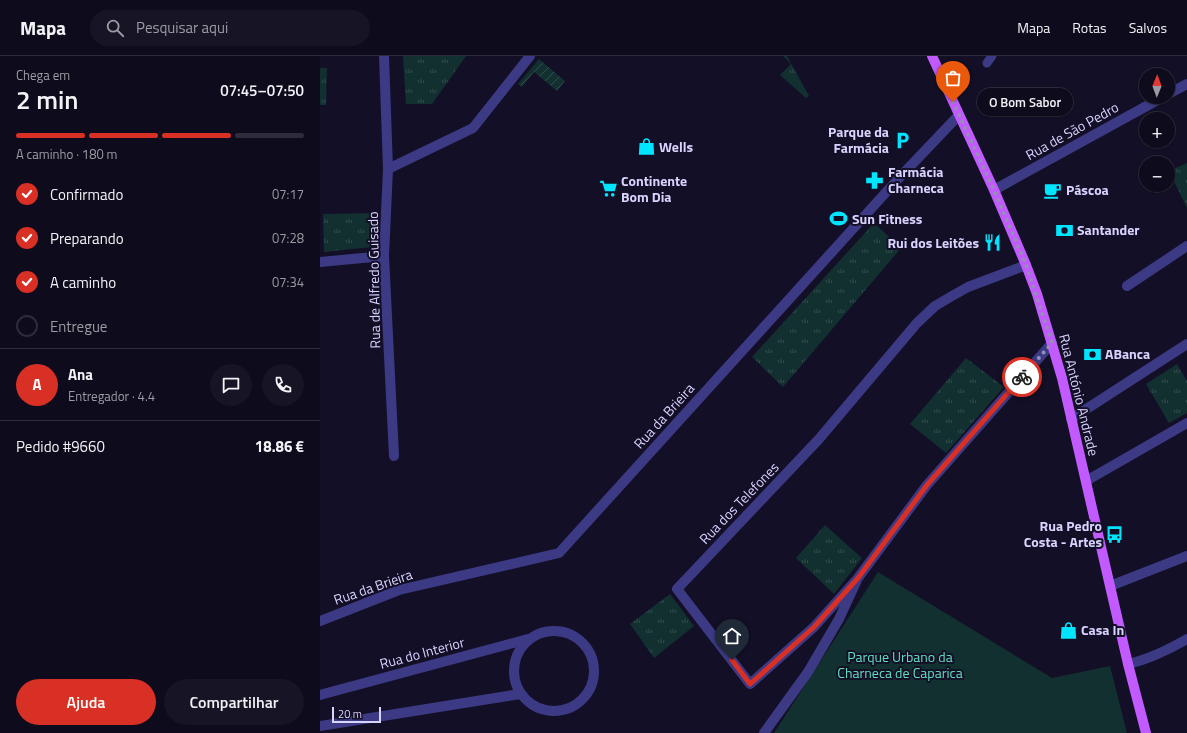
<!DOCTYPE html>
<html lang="pt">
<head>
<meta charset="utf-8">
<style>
  body { margin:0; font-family:"Titillium Web",sans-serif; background:#171425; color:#f1f3f6; height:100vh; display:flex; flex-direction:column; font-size:15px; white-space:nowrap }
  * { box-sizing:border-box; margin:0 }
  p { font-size:13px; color:#9b9ba3 }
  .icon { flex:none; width:22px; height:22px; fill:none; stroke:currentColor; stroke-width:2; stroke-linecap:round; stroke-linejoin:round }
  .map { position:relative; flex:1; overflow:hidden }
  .side { display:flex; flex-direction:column; background:#0e0b1c; width:320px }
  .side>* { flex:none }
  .needle { width:26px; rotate:1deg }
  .buttons { position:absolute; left:819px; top:12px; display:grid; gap:8px }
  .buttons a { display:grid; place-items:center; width:36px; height:36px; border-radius:50%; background:#0e0b1c; box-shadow:0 1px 3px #0004,0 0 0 1px #2e2b3b; font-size:20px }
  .scale { position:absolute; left:12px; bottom:10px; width:49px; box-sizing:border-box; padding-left:4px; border:2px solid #d9d4ff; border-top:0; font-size:11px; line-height:14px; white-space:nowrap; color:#d9d4ff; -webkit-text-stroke:3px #130f26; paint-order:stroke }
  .pin { position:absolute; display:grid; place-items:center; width:34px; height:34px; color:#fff; margin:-41px -17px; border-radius:50% 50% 50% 0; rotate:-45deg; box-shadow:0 0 4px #0007 }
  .pin .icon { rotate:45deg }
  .courier { position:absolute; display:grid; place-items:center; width:40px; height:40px; margin:-20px; border:3px solid #d93025; border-radius:50%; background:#fff; color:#222; box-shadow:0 1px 5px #0007 }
  .bubble { position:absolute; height:28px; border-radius:14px; background:#0e0b1c; box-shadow:0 1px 3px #0004,0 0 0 1px #2e2b3b; font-size:13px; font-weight:600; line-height:28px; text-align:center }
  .headline em { font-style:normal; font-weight:600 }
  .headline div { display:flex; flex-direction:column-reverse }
  .headline { display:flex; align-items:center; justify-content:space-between; height:68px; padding:0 16px }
  h1 { font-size:26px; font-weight:600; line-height:30px }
  .bar { display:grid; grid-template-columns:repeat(4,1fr); gap:6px 4px; align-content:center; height:48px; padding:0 16px }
  .bar i { height:5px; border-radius:3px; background:#2e2b3b }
  .bar .selected { background:#d93025 }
  .bar p { grid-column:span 4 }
  .line { display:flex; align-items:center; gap:10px; padding:0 16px; border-top:1px solid #2e2b3b }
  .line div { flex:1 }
  .round { display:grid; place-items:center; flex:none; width:42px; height:42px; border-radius:21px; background:#171425 }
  ol { padding:0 16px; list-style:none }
  li { display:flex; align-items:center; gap:12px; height:44px }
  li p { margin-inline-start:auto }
  li .icon { padding:4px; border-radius:50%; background:#d93025; color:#fff; stroke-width:4 }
  li:last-child { color:#9b9ba3 }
  li i { width:22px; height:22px; border:2px solid #2e2b3b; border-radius:50% }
  .button { display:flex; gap:8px; margin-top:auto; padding:8px 16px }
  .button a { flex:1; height:46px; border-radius:24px; background:#d93025; color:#fff; font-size:16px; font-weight:600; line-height:46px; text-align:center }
  .button a+a { background:#171425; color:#f1f3f6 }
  header { display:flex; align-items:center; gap:24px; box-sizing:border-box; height:56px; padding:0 20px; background:#0e0b1c; border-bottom:1px solid #2e2b3b }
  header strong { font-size:19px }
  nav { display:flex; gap:22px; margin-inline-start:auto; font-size:14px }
  .search { width:280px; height:36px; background:#171425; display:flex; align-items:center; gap:10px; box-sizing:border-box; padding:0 14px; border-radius:22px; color:#9b9ba3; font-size:15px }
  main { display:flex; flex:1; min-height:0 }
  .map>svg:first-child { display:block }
</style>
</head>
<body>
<header>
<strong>Mapa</strong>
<div class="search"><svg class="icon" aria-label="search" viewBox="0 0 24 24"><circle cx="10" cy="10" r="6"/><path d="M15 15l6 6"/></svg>Pesquisar aqui</div>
<nav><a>Mapa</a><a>Rotas</a><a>Salvos</a></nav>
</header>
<main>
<section class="side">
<div class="headline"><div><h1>2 min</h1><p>Chega em</p></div><em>07:45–07:50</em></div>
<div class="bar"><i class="selected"></i><i class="selected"></i><i class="selected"></i><i></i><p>A caminho · 180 m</p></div>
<ol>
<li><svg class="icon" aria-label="check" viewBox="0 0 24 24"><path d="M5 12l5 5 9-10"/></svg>Confirmado<p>07:17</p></li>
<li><svg class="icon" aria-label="check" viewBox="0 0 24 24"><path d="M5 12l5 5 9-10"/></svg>Preparando<p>07:28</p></li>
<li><svg class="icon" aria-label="check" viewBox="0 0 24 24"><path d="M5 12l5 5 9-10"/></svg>A caminho<p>07:34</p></li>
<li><i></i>Entregue</li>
</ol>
<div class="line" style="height:72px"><b class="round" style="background:#d93025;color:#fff">A</b><div><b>Ana</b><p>Entregador · 4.4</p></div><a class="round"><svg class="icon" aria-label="chat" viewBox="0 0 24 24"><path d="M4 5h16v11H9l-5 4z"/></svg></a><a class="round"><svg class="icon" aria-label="phone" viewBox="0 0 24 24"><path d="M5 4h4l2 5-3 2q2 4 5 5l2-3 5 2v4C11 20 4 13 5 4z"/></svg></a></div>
<div class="line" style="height:52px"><div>Pedido #9660</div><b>18.86 €</b></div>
<div class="button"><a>Ajuda</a><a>Compartilhar</a></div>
</section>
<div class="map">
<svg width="867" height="677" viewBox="0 0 867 677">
  <defs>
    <pattern id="grass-tufts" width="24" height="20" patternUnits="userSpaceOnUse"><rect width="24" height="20" fill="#12302f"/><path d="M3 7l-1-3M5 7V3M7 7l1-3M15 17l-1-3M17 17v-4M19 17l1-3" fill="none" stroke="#344d4e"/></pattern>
    <pattern id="garden-furrows" width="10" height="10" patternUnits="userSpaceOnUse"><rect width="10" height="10" fill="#12302f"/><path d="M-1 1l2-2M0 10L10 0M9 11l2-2" fill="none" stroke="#344d4e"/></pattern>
  </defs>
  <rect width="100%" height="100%" fill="#130f26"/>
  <path fill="url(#grass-tufts)" d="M83,0H146L112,48H86Z
    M463,0H467L489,40L486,42L460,19L471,8Z
    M0,12H7L6,49H0Z
    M867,107V152L849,115Z
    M56,157C55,166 59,184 51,191L4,196L3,158Z
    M554,167L581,192L463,331L432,301Z
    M646,302L684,331L626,397L590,368Z
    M857,308L867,325V357L849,367L826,328Z
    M505,469L542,502L514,538L476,502Z
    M350,538L374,570L334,602L310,568Z"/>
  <path fill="#12302f" d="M558,516L732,622L790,610L807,677H454Z"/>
  <path fill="url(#garden-furrows)" d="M219,3L245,25L237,35L214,16L202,31L198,28Z"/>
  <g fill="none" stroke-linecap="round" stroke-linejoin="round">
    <path stroke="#3d3a85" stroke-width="9" d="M667,7L672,0"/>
    <path stroke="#3d3a85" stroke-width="10" d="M64,0L68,113L64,200L74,400
      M848,38L867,28
      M68,113L153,72L210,0
      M674,134L843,41
      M0,206L64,200
      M807,230L867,190
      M751,363L867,288
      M766,425L867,367
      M538,522L494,571L430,628L357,533L499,383L597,267L615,250L632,240L648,231L706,209
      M790,530L867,500
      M0,565L79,534L239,497L579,122L639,59
      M194 615a40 40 0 1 1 80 0a40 40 0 1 1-80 0Z
      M0,639L208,583
      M0,670L200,638
      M444,677L488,616L519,563L538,522L607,429L732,287"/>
    <path stroke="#3d3a85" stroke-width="10" d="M808,608C830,603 848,594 867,583"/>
    <path stroke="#c25bff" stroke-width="10" d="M612,0L674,134L706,209L717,238L742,322L808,608L826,677"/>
  </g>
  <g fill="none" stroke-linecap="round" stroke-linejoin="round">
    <path stroke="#948fb3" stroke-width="4" stroke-dasharray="0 7.2" d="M633,46L674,134L706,209L732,287L702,321"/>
    <path stroke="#d93025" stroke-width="5" d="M412,604L430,628L494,571L538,522L607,429L702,321"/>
  </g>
  <defs>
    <symbol id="parking-bare" viewBox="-9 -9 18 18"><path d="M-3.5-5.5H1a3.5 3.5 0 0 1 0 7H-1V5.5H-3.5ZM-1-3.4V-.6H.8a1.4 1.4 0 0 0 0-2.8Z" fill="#00e5ff" stroke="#130f26" stroke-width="2.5" paint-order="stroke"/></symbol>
    <symbol id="shop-bare" viewBox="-9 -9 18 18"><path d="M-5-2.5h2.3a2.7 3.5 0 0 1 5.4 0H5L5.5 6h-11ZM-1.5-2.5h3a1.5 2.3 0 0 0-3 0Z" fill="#00e5ff" stroke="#130f26" stroke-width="2.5" paint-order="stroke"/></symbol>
    <symbol id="pharmacy-bare" viewBox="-9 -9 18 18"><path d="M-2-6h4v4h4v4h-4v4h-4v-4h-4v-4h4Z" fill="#00e5ff" stroke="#130f26" stroke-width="2.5" paint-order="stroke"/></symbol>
    <symbol id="supermarket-bare" viewBox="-9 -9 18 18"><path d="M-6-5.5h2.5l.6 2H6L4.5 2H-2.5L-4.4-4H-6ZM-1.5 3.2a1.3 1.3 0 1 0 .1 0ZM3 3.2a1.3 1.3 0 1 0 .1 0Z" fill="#00e5ff" stroke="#130f26" stroke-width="2.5" paint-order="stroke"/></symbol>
    <symbol id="cafe-bare" viewBox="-9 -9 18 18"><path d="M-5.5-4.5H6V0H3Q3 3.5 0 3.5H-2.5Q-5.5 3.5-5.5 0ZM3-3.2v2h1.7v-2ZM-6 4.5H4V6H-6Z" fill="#00e5ff" stroke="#130f26" stroke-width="2.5" paint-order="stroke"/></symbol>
    <symbol id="stadium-bare" viewBox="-9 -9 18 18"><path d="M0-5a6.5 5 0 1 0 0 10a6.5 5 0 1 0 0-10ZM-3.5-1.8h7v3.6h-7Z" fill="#00e5ff" stroke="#130f26" stroke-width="2.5" paint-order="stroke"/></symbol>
    <symbol id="bank-bare" viewBox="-9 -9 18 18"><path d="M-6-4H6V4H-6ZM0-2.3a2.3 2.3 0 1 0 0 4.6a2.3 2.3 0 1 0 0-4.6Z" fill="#00e5ff" stroke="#130f26" stroke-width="2.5" paint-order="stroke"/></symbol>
    <symbol id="restaurant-bare" viewBox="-9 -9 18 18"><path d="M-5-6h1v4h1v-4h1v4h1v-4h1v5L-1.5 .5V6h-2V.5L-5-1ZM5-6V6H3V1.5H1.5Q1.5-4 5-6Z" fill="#00e5ff" stroke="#130f26" stroke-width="2.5" paint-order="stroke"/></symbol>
    <symbol id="bus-bare" viewBox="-9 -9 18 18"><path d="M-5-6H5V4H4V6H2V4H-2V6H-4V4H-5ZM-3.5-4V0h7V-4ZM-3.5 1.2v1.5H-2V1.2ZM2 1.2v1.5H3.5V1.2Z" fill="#00e5ff" stroke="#130f26" stroke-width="2.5" paint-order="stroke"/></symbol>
  </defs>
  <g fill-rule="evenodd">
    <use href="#parking-bare" x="570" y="72" width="25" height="25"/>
    <use href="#shop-bare" x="314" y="78" width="25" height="25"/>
    <use href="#pharmacy-bare" x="542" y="112" width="25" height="25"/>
    <use href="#supermarket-bare" x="276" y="120" width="25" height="25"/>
    <use href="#cafe-bare" x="720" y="122" width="25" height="25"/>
    <use href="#stadium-bare" x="506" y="150" width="25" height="25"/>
    <use href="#bank-bare" x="732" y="162" width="25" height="25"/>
    <use href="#restaurant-bare" x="660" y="174" width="25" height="25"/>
    <use href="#bank-bare" x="760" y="286" width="25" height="25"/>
    <use href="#bus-bare" x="782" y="466" width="25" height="25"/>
    <use href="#shop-bare" x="736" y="562" width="25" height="25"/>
  </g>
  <g text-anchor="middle" stroke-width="4" stroke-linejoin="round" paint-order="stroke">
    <g font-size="14" fill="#d9d4ff" stroke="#130f26">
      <text transform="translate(752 75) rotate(-29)" y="5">Rua de São Pedro</text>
      <text transform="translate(54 224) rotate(-91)" y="5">Rua de Alfredo Guisado</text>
      <text transform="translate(759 339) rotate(76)" y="5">Rua António Andrade</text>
      <text transform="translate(344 360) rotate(-48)" y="5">Rua da Brieira</text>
      <text transform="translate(419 447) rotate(-46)" y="5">Rua dos Telefones</text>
      <text transform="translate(53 531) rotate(-19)" y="5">Rua da Brieira</text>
      <text transform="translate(102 597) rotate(-15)" y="5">Rua do Interior</text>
    </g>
    <g font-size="14" font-weight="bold" fill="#d9d4ff" stroke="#130f26" text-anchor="start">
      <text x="569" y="81" text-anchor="end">Parque da<tspan x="569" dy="16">Farmácia</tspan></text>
      <text x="339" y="96">Wells</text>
      <text x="568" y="121">Farmácia<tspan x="568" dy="16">Charneca</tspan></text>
      <text x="301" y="130">Continente<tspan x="301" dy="16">Bom Dia</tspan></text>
      <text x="746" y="139">Páscoa</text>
      <text x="532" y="168">Sun Fitness</text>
      <text x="757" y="179">Santander</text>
      <text x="659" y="192" text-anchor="end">Rui dos Leitões</text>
      <text x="785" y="303">ABanca</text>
      <text x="782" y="475" text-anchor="end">Rua Pedro<tspan x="782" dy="16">Costa - Artes</tspan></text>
      <text x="761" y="579">Casa In</text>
    </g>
    <g font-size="14" fill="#5fe0c0" stroke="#130f26">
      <text x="580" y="606">Parque Urbano da<tspan x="580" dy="16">Charneca de Caparica</tspan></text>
    </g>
  </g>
</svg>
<div class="buttons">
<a><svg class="needle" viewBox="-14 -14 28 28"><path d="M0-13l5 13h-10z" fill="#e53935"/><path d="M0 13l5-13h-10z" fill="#9b9ba3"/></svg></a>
<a>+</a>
<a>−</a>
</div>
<div class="scale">20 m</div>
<div class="pin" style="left:633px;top:46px;background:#ea580c"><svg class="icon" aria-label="bag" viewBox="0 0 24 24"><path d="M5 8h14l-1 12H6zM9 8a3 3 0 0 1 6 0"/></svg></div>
<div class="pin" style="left:412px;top:604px;background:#1f2937"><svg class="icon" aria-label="home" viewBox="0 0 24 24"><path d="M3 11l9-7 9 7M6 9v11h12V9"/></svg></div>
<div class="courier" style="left:702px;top:321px"><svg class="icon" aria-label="bike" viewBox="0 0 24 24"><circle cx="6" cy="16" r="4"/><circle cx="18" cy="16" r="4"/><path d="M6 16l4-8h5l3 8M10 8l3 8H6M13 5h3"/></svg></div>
<div class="bubble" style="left:657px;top:32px;width:96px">O Bom Sabor</div>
</div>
</main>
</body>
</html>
